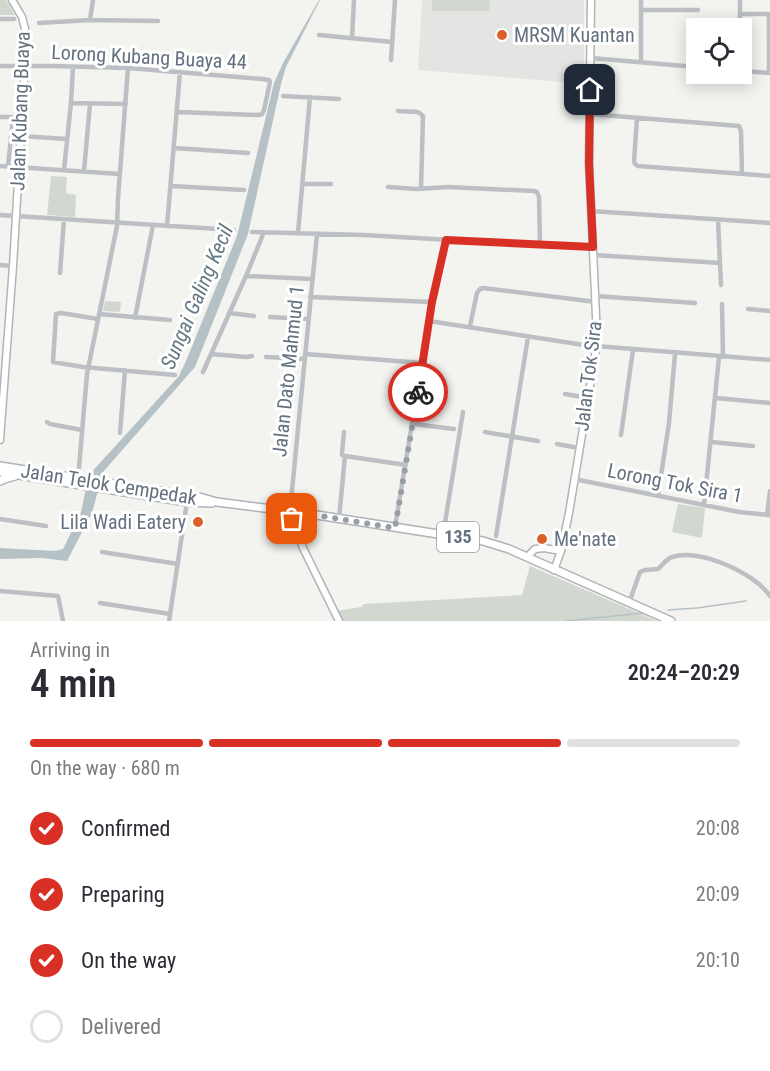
<!DOCTYPE html>
<html lang="en">
<head>
<meta charset="utf-8">
<style>
  body { margin:0; font-family:"Roboto Condensed",sans-serif; background:#f2f2f3; color:#2b2b33; height:100vh; display:flex; flex-direction:column; font-size:22px; white-space:nowrap }
  * { box-sizing:border-box; margin:0 }
  p { font-size:20px; color:#7c7c81 }
  .icon { flex:none; width:33px; height:33px; fill:none; stroke:currentColor; stroke-width:2; stroke-linecap:round; stroke-linejoin:round }
  .map { position:relative; height:621px; overflow:hidden }
  .panel { display:flex; flex-direction:column; background:#fff; flex:1 }
  .panel>* { flex:none }
  .fabs { position:absolute; left:686px; top:18px; display:grid; gap:12px }
  .fabs a { display:grid; place-items:center; width:66px; height:66px; border-radius:0px; background:#fff; box-shadow:0 3px 15px #0003; font-size:30px }
  .pin { position:absolute; display:grid; place-items:center; width:51px; height:51px; color:#fff; margin:-26px; border-radius:12px; box-shadow:0 3px 9px #0006 }
  .courier { position:absolute; display:grid; place-items:center; width:60px; height:60px; margin:-30px; border:4px solid #d93025; border-radius:50%; background:#fff; color:#222; box-shadow:0 2px 8px #0007 }
  .head em { font-style:normal; font-weight:600 }
  .head div { display:flex; flex-direction:column-reverse }
  .head { display:flex; align-items:center; justify-content:space-between; height:102px; padding:0 30px }
  h1 { font-size:39px; font-weight:600; line-height:45px }
  .bar { display:grid; grid-template-columns:repeat(4,1fr); gap:9px 6px; align-content:center; height:72px; padding:0 30px }
  .bar i { height:8px; border-radius:4px; background:#e1e1e2 }
  .bar .current { background:#d93025 }
  .bar p { grid-column:span 4 }
  ol { padding:0 30px; list-style:none }
  li { display:flex; align-items:center; gap:18px; height:66px }
  li p { margin-inline-start:auto }
  li .icon { padding:6px; border-radius:50%; background:#d93025; color:#fff; stroke-width:4 }
  li:last-child { color:#7c7c81 }
  li i { width:33px; height:33px; border:3px solid #e1e1e2; border-radius:50% }
  .map>svg:first-child { display:block }
</style>
</head>
<body>
<div class="map">
<svg width="770" height="621" viewBox="0 0 770 621">
  <rect width="100%" height="100%" fill="#f3f3ef"/>
  <path fill="#e4e5e3" d="M422,0H584V84L418,70Z"/>
  <path fill="#d2d8cf" d="M0,0H6L15,15H0Z
    M432,0H490L489,11H432Z
    M51,176L67,177L66,193L76,195L75,217L47,215Z
    M105,301L121,302L120,312L103,311Z
    M678,504L705,508L702,538L672,532Z
    M530,566L657,621H341L336,611L361,607L364,604L522,595Z"/>
  <path fill="#b6c1c6" d="M319,0H320L286,67L281,84L248,234L195,367L103,472L92,513L67,561L42,558L0,559V548L55,551L63,549L81,512L89,475L179,376L186,361L237,236L274,83L283,63Z"/>
  <g fill="none" stroke-linecap="round" stroke-linejoin="round">
    <path stroke="#b6c1c6" stroke-width="1.5" d="M668,610L697,608L746,601
      M566,621L643,613"/>
    <defs>
      <path id="secondary" d="M0,440L13,266L25,66V29L22,17L12,0
        M290,511L303,548L339,621
        M527,557L535,549L544,548L561,551
        M554,570L561,551L569,513L595,356L597,338L589,163L591,0"/>
      <path id="primary" d="M0,466L203,498L217,502L304,513L483,541L509,549L671,621
        M0,472L187,502L212,503
        M0,481L4,479L15,476"/>
    </defs>
    <use href="#secondary" stroke="#b1b5b9" stroke-width="9"/>
    <use href="#primary" stroke="#b0b3b7" stroke-width="10"/>
    <path stroke="#bcbfc3" stroke-width="4.5" d="M641,10H698
      M740,14H770
      M0,19H14
      M90,20L93,0
      M39,23L90,20L158,21
      M740,28V0
      M319,35L392,42
      M352,38L354,0
      M591,58L696,67
      M391,60L395,0
      M641,62V0
      M0,66H51L128,68L262,79L269,80L270,82L264,110L262,114L259,115L177,112
      M741,71L770,73
      M769,73V14
      M283,96L339,99
      M71,103L126,104
      M398,111L418,112L423,116L421,188
      M590,114L739,126L741,131L742,174
      M0,117H22
      M637,118L634,161L635,164L638,166L770,176
      M21,136L67,139
      M174,148L248,153
      M0,166L120,174
      M8,166L13,118
      M64,170L71,103L73,67
      M84,171L90,104
      M302,184H331
      M171,186L244,190
      M388,187L417,189L448,187L534,191L537,192L539,197L540,245
      M591,211L770,223
      M0,215L234,230
      M718,220L721,285
      M167,226L180,72
      M252,232L364,235L485,242L593,247
      M298,233L310,97
      M594,255L720,263
      M0,265L13,266
      M60,273L64,219
      M246,276L312,279
      M595,296L695,303
      M310,297L432,302
      M722,304L723,357
      M748,309L770,311
      M229,313L254,316
      M99,314L170,320
      M270,317L308,319
      M135,318L153,225
      M98,319L61,313L56,314L53,362L83,367L175,375
      M429,321L584,345L770,360
      M470,326L477,293L480,289L483,288L596,302
      M211,354L246,357L252,356
      M305,354L423,363
      M266,357L305,359
      M203,372L246,276L264,232
      M421,372L440,375
      M565,394L588,398
      M716,398L770,403
      M47,422L50,424L82,430
      M413,424L454,429
      M485,432L538,441
      M120,433L125,370
      M621,435L633,350
      M711,442L753,446
      M557,444L579,448
      M345,456L406,465
      M78,479L87,374L117,226L118,198L128,68
      M574,479L739,512L770,515
      M658,495L669,423L675,354
      M704,505L719,357
      M290,511L317,234
      M767,515L770,491
      M0,519L46,526
      M339,519L345,456L342,455V453L344,432
      M395,527L432,302L446,240
      M443,535L463,412
      M496,536L528,337
      M102,552L178,564
      M0,591L58,596L63,621
      M100,603L170,614
      M629,603L640,572L645,570L658,569C663,565 666,559 672,557C699,548 755,573 770,596
      M169,621L187,502"/>
    <use href="#secondary" stroke="#fff" stroke-width="6"/>
    <use href="#primary" stroke="#fff" stroke-width="7"/>
  </g>
  <g fill="none" stroke-linecap="round" stroke-linejoin="round">
    <path stroke="#969ea6" stroke-width="6" stroke-dasharray="0 10.8" d="M292,519L290,511L395,528L418,392"/>
    <path stroke="#d93025" stroke-width="8" d="M418,392L432,302L446,240L593,247L589,163L590,90"/>
  </g>
  <g fill="#da6029" stroke="#fff" stroke-width="2">
    <circle cx="502" cy="35" r="6"/>
    <circle cx="198" cy="522" r="6"/>
    <circle cx="542" cy="539" r="6"/>
  </g>
  <g text-anchor="middle" stroke-width="6" stroke-linejoin="round" paint-order="stroke">
    <rect fill="#fff" stroke="#929ca5" stroke-width="1.5" x="437" y="522" width="42" height="30" rx="4.5"/>
    <g font-size="18" font-weight="bold" fill="#64717f">
      <text x="458" y="543">135</text>
    </g>
    <g font-size="20" fill="#64717f" stroke="#fff" text-anchor="start">
      <text x="514" y="42">MRSM Kuantan</text>
      <text x="186" y="529" text-anchor="end">Lila Wadi Eatery</text>
      <text x="554" y="546">Me'nate</text>
    </g>
    <g font-size="20" fill="#64717f" stroke="#fff">
      <text transform="translate(149 57) rotate(3)" y="7">Lorong Kubang Buaya 44</text>
      <text transform="translate(20 111) rotate(-88)" y="7">Jalan Kubang Buaya</text>
      <text transform="translate(288 371) rotate(-84)" y="7">Jalan Dato Mahmud 1</text>
      <text transform="translate(588 376) rotate(-83)" y="7">Jalan Tok Sira</text>
      <text transform="translate(675 483) rotate(11)" y="7">Lorong Tok Sira 1</text>
      <text transform="translate(109 484) rotate(9)" y="7">Jalan Telok Cempedak</text>
    </g>
    <g font-size="21" font-style="italic" fill="#647984" stroke="#fff">
      <text transform="translate(197 297) rotate(-67)" y="7">Sungai Galing Kecil</text>
    </g>
  </g>
</svg>
<div class="fabs">
<a><svg class="icon" aria-label="locate" viewBox="0 0 24 24"><circle cx="12" cy="12" r="6"/><path d="M12 2v4M12 18v4M2 12h4M18 12h4"/></svg></a>
</div>
<div class="pin" style="left:292px;top:519px;background:#ea580c"><svg class="icon" aria-label="bag" viewBox="0 0 24 24"><path d="M5 8h14l-1 12H6zM9 8a3 3 0 0 1 6 0"/></svg></div>
<div class="pin" style="left:590px;top:90px;background:#1f2937"><svg class="icon" aria-label="home" viewBox="0 0 24 24"><path d="M3 11l9-7 9 7M6 9v11h12V9"/></svg></div>
<div class="courier" style="left:418px;top:392px"><svg class="icon" aria-label="bike" viewBox="0 0 24 24"><circle cx="6" cy="16" r="4"/><circle cx="18" cy="16" r="4"/><path d="M6 16l4-8h5l3 8M10 8l3 8H6M13 5h3"/></svg></div>
</div>
<section class="panel">
<div class="head"><div><h1>4 min</h1><p>Arriving in</p></div><em>20:24–20:29</em></div>
<div class="bar"><i class="current"></i><i class="current"></i><i class="current"></i><i></i><p>On the way · 680 m</p></div>
<ol>
<li><svg class="icon" aria-label="check" viewBox="0 0 24 24"><path d="M5 12l5 5 9-10"/></svg>Confirmed<p>20:08</p></li>
<li><svg class="icon" aria-label="check" viewBox="0 0 24 24"><path d="M5 12l5 5 9-10"/></svg>Preparing<p>20:09</p></li>
<li><svg class="icon" aria-label="check" viewBox="0 0 24 24"><path d="M5 12l5 5 9-10"/></svg>On the way<p>20:10</p></li>
<li><i></i>Delivered</li>
</ol>
</section>
</body>
</html>
